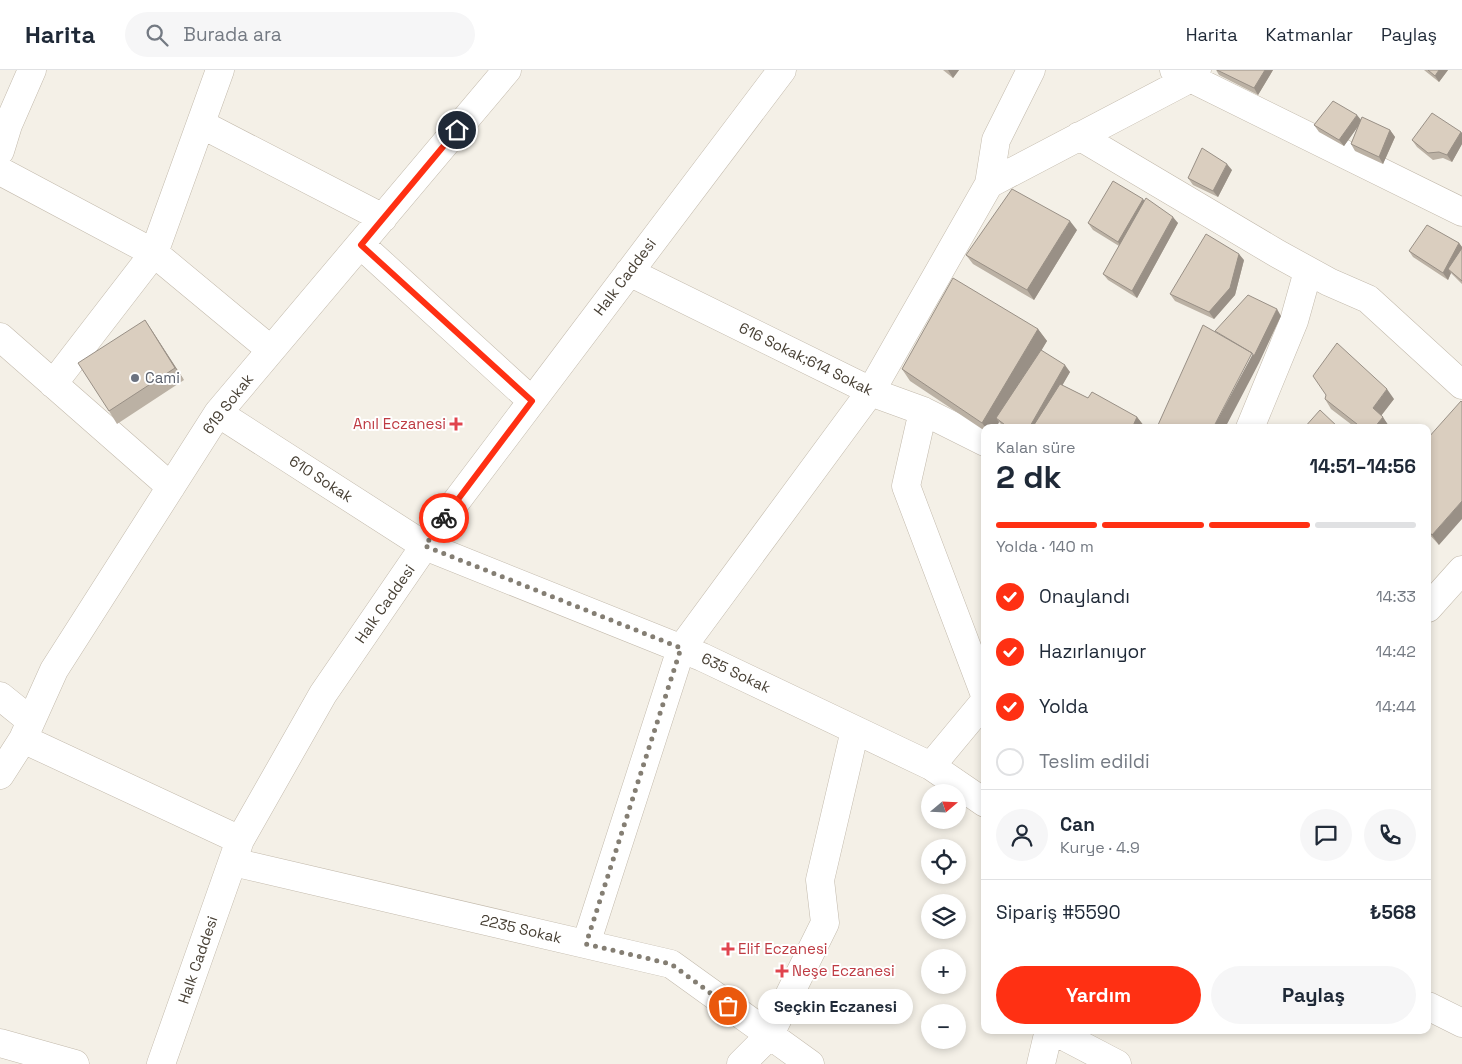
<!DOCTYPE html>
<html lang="tr">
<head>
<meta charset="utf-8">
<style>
  :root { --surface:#fff; --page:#f6f6f7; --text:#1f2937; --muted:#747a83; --line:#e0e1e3; --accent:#ff3013 }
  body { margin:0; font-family:"Space Grotesk",sans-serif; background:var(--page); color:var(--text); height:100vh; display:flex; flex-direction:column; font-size:19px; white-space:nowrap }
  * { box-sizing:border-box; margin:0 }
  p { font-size:16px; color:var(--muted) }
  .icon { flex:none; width:28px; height:28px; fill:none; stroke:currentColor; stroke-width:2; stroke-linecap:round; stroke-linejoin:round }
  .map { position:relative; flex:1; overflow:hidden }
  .sheet { position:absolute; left:981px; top:354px; width:450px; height:610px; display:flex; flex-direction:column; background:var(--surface); border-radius:10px; box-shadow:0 2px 8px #0003 }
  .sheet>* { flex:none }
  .needle { width:32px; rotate:71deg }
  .buttons { position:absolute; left:921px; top:714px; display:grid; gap:10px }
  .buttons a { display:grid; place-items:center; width:45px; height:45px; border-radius:50%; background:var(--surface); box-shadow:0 2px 8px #0003; font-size:25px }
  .pin { position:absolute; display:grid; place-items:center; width:42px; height:42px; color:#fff; margin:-21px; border:2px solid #fff; border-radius:50%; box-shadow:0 1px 5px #0007 }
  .courier { position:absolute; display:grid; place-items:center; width:50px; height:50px; margin:-25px; border:4px solid #ff3013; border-radius:50%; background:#fff; color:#222; box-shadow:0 1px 6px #0007 }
  .bubble { position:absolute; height:35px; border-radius:18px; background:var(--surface); box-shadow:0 2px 8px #0003; font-size:16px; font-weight:700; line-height:35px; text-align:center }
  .head em { font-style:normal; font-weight:700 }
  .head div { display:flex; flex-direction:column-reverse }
  .head { display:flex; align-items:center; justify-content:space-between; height:85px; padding:0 15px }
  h1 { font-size:32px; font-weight:700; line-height:38px }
  .bar { display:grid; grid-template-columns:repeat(4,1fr); gap:8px 5px; align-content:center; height:60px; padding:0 15px }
  .bar i { height:6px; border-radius:4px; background:var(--line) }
  .bar .on { background:var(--accent) }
  .bar p { grid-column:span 4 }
  .line { display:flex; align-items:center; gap:12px; padding:0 15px; border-top:1px solid var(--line) }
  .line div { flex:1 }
  .round { display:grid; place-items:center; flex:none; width:52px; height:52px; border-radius:26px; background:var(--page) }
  ol { padding:0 15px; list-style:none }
  li { display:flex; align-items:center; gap:15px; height:55px }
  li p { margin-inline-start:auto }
  li .icon { padding:5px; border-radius:50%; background:var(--accent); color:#fff; stroke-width:4 }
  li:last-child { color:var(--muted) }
  li i { width:28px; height:28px; border:2px solid var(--line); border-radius:50% }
  .button { display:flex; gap:10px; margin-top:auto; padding:10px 15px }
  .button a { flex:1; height:58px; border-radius:30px; background:var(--accent); color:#fff; font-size:20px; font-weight:700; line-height:58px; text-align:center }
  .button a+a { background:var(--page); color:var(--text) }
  header { display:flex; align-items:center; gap:30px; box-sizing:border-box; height:70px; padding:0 25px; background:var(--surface); border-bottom:1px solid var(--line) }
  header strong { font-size:24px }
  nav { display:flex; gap:28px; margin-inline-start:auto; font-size:18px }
  .search { width:350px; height:45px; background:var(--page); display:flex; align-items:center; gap:12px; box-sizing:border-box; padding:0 18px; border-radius:28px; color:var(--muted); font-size:19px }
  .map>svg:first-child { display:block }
</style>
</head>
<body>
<header>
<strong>Harita</strong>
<div class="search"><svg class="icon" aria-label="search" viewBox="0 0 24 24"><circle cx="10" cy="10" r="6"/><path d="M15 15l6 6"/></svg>Burada ara</div>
<nav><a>Harita</a><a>Katmanlar</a><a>Paylaş</a></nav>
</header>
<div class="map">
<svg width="1462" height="994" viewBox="0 0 1462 994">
  <rect width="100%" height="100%" fill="#f4f0e7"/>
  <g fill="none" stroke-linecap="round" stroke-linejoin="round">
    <g stroke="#c3baac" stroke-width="29">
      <path id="minor" d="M1174,0L1462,142
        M201,54L383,148
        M1079,66L1278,184L1329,212L1368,229L1462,315
        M0,81L8,55L32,0
        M0,101L154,183L271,280
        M989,114L1191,8L1197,0
        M361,175L532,331
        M629,202L879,325L923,341L985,372
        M0,267L171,417
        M53,314L154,183L220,0
        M923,341L906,416L985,625
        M218,343L425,476L702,587L931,696L985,733
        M1250,358L1294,251L1308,201
        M1428,538L1462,500
        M0,626L31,651
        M23,669L240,770
        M931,696L985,631
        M0,705L23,669L54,600L218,343L507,0
        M233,792L671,894L810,994
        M586,874L681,579L871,321L989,114L996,70L1031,0
        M1428,936L1462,953
        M1052,960L1117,994
        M0,973L75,994
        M161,994L240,770L323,624L443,449L782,0
        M741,994L769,966L825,853L820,810L855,660
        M1041,994L1049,960"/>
    </g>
    <use href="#minor" stroke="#fff" stroke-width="28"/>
  </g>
  <path fill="#bbb1a4" d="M943,0H959L953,8Z
    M1216,0H1273L1258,25L1219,5Z
    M1424,0H1448L1439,12Z
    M1361,50L1390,60L1395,67L1383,94L1355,81L1351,74L1358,56L1344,76L1319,62L1314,55Z
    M1461,62L1462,63V74L1452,92L1443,88L1433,90L1417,77L1412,70Z
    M1232,100L1218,127L1193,115L1188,108Z
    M1145,131L1178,153L1137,228L1108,210L1103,204L1119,176L1093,160L1088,153Z
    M1077,160L1034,230L973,194L966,185Z
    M1459,173L1462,177V214L1451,203L1448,210L1413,187L1409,181Z
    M1244,190L1235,225L1214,249L1175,231L1170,224Z
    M145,250L184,310L117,354L109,341Z
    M1038,259L1047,271L1041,280L1070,302L1062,315L1088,328L1137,347L1144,356L1143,358H1005L999,352L996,358H985V361L910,311L902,299Z
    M1325,329H1394L1381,346L1390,357L1356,358L1331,339Z
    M1428,368L1439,475L1428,463Z"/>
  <path fill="#999086" d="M948,0H959L953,8Z
    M1265,0H1273L1258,25L1254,18Z
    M1439,0H1448L1439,12L1435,6Z
    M1357,45L1362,51L1344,76L1339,70Z
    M1390,60L1395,67L1383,94L1379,87Z
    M1461,62L1462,63V74L1452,92L1447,85Z
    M1227,94L1232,100L1218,127L1213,121Z
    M1143,129L1148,135L1122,179L1118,172Z
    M1173,147L1178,153L1137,228L1132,221Z
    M1070,151L1077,160L1034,230L1027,220Z
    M1459,173L1462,177V183L1448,199L1451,203L1448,210L1443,203Z
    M1239,184L1244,190L1235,225L1214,249L1209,242Z
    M1277,239L1281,246L1259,293L1225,358H1213Z
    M145,250L153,262L184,310L175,298Z
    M1038,259L1047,271L1000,351L996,348L999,352L996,358H986L982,353Z
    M1065,295L1070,302L1038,358H1029Z
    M1387,319L1394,329L1380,347L1373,338Z
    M1137,347L1144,356L1143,358H1132Z
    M1383,347L1390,358H1374Z
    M1462,431V449L1439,475L1432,465Z"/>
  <path fill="#dacebf" stroke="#999086" d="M1217,0H1265L1254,18Z
    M1428,0H1439L1435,6Z
    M1333,31L1357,45L1339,70L1314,55Z
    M1432,43L1461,62L1447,85L1439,82L1428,83L1412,70Z
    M1362,47L1390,60L1379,87L1351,74Z
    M1202,78L1227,94L1213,121L1188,108Z
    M1113,111L1143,129L1118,172L1088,153Z
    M1012,119L1070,151L1027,220L966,185Z
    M1146,128L1173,147L1132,221L1103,204Z
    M1427,155L1459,173L1443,203L1409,181Z
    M1206,164L1239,184L1230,218L1209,242L1170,224Z
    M1462,178V211L1448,199Z
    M953,208L1038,259L982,353L902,299Z
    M1248,225L1277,239L1254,286L1252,283L1215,261Z
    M145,250L175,298L109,341L78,293Z
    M1203,255L1252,283L1213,358H1161L1158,355Z
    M1337,273L1387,319L1373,338L1383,347L1374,358H1362L1325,329L1326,325L1313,306Z
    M1041,280L1065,295L1029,358H1009L996,348Z
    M1060,314L1088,328L1092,322L1137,347L1132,358H1032Z
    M1461,331L1462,332V431L1432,465L1428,460V368Z
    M1320,340L1339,358H1304Z"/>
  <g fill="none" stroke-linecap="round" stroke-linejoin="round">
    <path stroke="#847e73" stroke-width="5" stroke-dasharray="0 9" d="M444,448L425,476L681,578L586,874L671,894L728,936"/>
    <path stroke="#ff3013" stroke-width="6" d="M444,448L532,331L361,175L457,60"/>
  </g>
  <circle fill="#6b7280" stroke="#fff" stroke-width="2" cx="135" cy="308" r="5"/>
  <g fill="#e0444e" stroke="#fff" stroke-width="2">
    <path d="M453.5 346.5h5v5h5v5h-5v5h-5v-5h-5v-5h5z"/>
    <path d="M725.5 871.5h5v5h5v5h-5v5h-5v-5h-5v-5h5z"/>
    <path d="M779.5 893.5h5v5h5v5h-5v5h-5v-5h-5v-5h5z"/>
  </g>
  <g text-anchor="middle" stroke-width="4" stroke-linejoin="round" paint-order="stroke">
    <g font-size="15" fill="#484035" stroke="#fff">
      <text transform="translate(625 207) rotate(-53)" y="5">Halk Caddesi</text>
      <text transform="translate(806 289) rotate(26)" y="5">616 Sokak;614 Sokak</text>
      <text transform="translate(228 334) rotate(-52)" y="5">619 Sokak</text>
      <text transform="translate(321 409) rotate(33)" y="5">610 Sokak</text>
      <text transform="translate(385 534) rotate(-55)" y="5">Halk Caddesi</text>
      <text transform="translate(736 603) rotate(25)" y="5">635 Sokak</text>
      <text transform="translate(521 859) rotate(13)" y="5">2235 Sokak</text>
      <text transform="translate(198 890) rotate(-71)" y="5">Halk Caddesi</text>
    </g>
    <g font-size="15" fill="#5b616d" stroke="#fff" text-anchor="start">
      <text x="145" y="313">Cami</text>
    </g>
    <g font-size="15" fill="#be3a42" stroke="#fff" text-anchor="start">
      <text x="446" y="359" text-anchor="end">Anıl Eczanesi</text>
      <text x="738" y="884">Elif Eczanesi</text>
      <text x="792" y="906">Neşe Eczanesi</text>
    </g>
  </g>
</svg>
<div class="buttons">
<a><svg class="needle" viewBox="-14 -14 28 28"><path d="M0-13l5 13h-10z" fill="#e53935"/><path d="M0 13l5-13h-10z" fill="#747a83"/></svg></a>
<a><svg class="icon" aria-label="locate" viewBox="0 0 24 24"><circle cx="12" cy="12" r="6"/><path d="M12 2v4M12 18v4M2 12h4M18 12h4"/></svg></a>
<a><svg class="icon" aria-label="layers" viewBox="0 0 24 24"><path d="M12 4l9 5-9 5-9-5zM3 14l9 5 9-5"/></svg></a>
<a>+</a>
<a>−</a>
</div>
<div class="pin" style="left:728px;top:936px;background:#ea580c"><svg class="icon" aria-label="bag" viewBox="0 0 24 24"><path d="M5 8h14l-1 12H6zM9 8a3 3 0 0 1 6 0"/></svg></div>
<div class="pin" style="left:457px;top:60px;background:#1f2937"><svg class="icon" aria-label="home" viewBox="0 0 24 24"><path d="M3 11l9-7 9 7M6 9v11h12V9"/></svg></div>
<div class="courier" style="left:444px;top:448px"><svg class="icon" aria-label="bike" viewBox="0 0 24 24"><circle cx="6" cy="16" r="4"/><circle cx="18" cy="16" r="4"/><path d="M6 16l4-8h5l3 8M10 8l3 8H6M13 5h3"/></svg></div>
<div class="bubble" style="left:758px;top:919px;width:155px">Seçkin Eczanesi</div>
<section class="sheet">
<div class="head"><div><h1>2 dk</h1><p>Kalan süre</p></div><em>14:51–14:56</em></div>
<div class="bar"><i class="on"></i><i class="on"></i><i class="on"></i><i></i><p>Yolda · 140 m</p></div>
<ol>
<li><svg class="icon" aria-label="check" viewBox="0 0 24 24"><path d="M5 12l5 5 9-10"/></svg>Onaylandı<p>14:33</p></li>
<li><svg class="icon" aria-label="check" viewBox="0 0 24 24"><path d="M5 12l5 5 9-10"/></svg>Hazırlanıyor<p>14:42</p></li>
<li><svg class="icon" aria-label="check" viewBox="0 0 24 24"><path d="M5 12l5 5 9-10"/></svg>Yolda<p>14:44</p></li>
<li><i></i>Teslim edildi</li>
</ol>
<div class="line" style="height:90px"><a class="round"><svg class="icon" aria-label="person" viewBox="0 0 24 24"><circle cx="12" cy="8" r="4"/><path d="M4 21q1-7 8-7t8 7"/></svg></a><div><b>Can</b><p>Kurye · 4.9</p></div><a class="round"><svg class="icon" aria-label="chat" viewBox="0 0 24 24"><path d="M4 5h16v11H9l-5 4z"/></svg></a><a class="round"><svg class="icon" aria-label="phone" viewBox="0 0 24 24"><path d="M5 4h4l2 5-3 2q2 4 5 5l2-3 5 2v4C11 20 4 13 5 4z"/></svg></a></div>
<div class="line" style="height:65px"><div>Sipariş #5590</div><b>₺568</b></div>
<div class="button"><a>Yardım</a><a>Paylaş</a></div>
</section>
</div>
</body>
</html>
